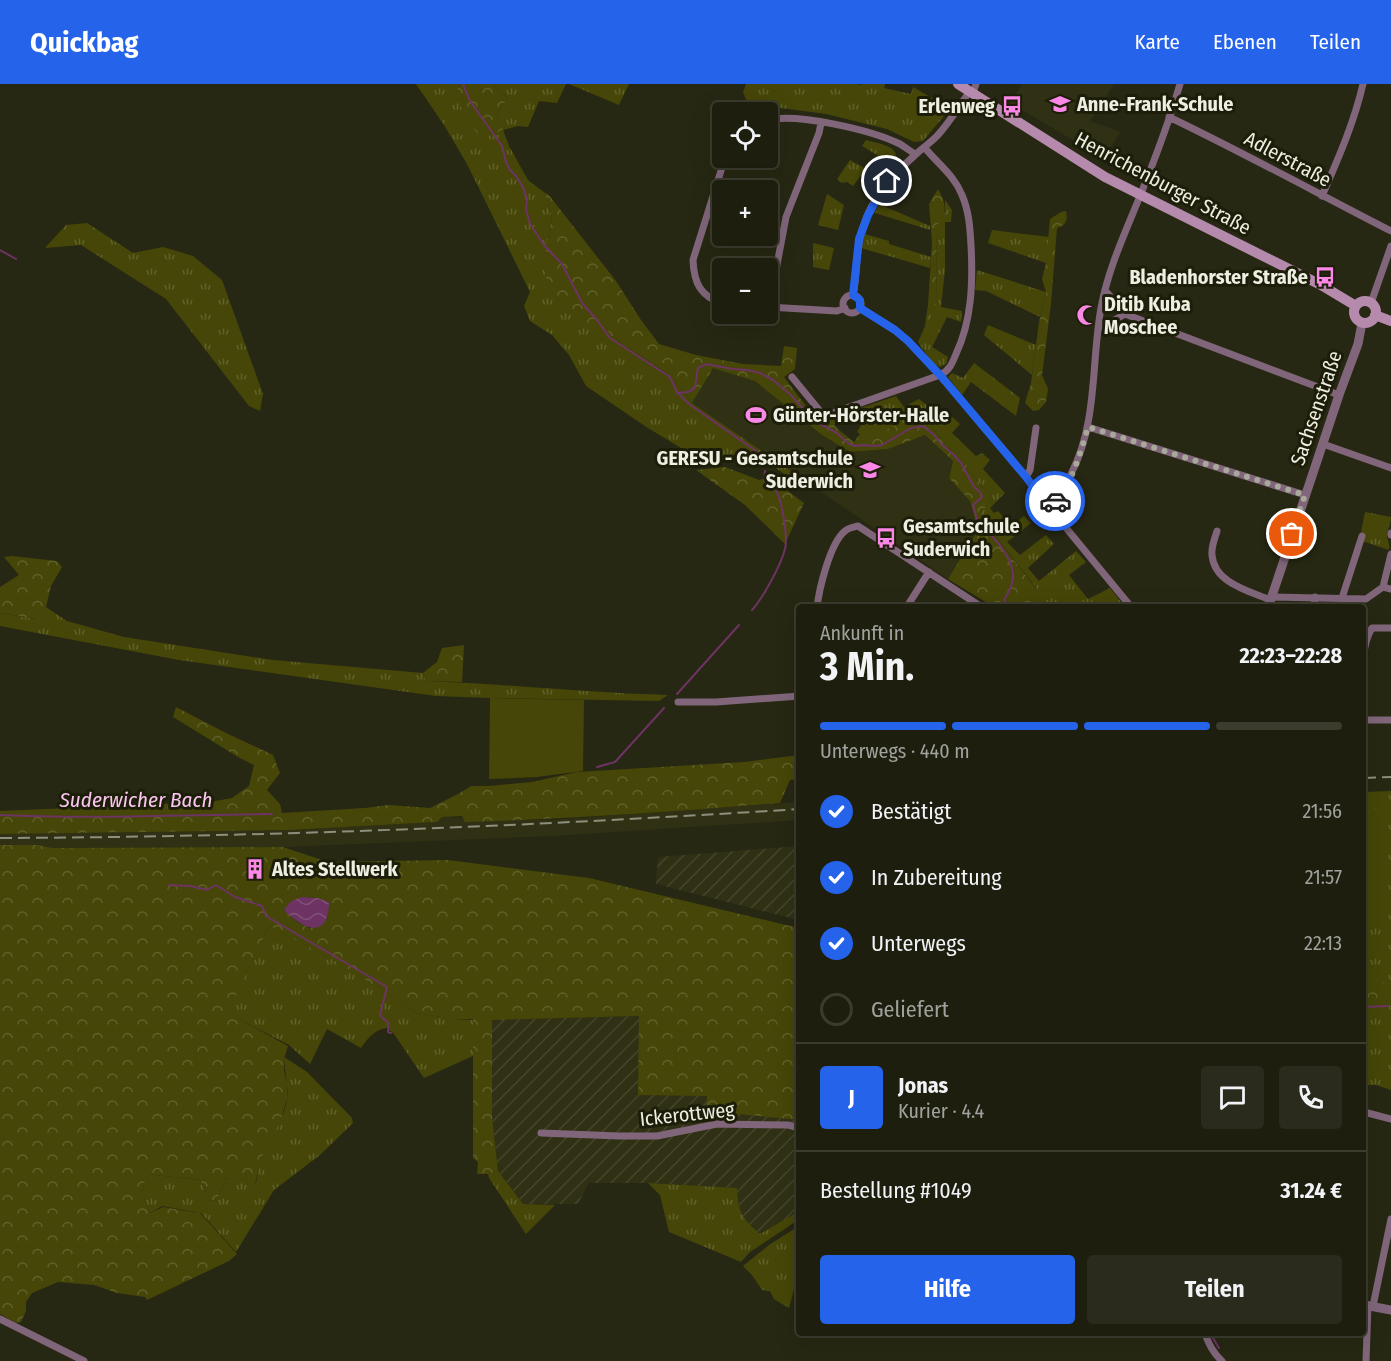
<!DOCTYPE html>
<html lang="de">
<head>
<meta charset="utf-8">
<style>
  :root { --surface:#1d1e0e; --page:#2a2b1c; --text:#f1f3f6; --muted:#a0a29e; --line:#3b3c2e; --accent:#2563eb }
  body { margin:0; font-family:"Fira Sans Condensed",sans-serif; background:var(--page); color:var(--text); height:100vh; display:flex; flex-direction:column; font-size:22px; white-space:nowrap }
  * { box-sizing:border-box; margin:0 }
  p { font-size:20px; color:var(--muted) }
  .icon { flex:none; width:33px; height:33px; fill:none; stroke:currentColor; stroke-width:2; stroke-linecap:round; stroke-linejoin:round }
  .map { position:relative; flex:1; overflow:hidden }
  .side { position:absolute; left:796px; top:520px; width:570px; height:732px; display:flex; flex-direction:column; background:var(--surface); border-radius:6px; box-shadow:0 6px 24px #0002,0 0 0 2px var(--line) }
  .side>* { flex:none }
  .fabs { position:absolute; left:712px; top:18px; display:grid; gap:12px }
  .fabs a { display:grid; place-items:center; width:66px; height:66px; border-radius:6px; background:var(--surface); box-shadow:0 6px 24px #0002,0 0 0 2px var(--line); font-size:30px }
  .pin { position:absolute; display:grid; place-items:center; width:51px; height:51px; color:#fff; margin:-26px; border:3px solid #fff; border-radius:50%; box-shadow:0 2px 6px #0007 }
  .courier { position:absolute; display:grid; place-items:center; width:60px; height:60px; margin:-30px; border:4px solid #2563eb; border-radius:50%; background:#fff; color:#222; box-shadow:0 2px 8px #0007 }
  .headline em { font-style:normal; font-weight:700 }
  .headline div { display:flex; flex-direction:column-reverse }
  .headline { display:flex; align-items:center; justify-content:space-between; height:102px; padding:0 24px }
  h1 { font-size:39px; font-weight:700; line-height:45px }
  .bar { display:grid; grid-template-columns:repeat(4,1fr); gap:9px 6px; align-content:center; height:72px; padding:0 24px }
  .bar i { height:8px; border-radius:4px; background:var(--line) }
  .bar .on { background:var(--accent) }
  .bar p { grid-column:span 4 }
  .line { display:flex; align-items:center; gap:15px; padding:0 24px; border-top:2px solid var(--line) }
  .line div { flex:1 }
  .round { display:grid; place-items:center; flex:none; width:63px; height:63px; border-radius:6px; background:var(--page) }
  ol { padding:0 24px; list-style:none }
  li { display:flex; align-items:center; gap:18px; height:66px }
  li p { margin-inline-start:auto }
  li .icon { padding:6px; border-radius:50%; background:var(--accent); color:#fff; stroke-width:4 }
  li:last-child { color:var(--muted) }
  li i { width:33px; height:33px; border:3px solid var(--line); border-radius:50% }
  .button { display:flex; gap:12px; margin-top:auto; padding:12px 24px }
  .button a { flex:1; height:69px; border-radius:6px; background:var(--accent); color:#fff; font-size:24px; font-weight:700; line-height:69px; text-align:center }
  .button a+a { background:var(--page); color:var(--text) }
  header { display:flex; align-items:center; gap:36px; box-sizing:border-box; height:84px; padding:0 30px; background:var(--accent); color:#fff }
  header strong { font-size:28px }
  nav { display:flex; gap:33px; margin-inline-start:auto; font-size:21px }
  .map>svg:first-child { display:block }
</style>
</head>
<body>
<header>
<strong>Quickbag</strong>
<nav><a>Karte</a><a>Ebenen</a><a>Teilen</a></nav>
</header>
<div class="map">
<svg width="1391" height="1277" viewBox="0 0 1391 1277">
  <defs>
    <pattern id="industrial-furrows" width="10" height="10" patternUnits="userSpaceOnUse" patternTransform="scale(1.5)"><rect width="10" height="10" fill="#303114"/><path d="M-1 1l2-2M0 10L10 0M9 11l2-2" fill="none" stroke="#44452b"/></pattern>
    <pattern id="grass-tufts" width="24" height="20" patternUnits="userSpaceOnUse" patternTransform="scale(1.5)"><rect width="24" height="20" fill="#454607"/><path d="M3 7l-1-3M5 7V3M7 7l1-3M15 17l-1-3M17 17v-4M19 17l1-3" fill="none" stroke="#60612b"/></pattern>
    <pattern id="forest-crowns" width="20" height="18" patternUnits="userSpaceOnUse" patternTransform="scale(1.5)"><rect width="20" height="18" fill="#454607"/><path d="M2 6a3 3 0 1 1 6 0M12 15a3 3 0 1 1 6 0" fill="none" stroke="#60612b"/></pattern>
    <pattern id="water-waves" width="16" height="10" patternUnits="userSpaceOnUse" patternTransform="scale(1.5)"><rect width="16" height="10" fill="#6d3363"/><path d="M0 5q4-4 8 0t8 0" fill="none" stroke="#825179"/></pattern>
  </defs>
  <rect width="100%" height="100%" fill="#272813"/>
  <path fill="#303114" d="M1022,0H1114L1090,37L1121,48L1103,74L1010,19Z
    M713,283L755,297L822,351L850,368L888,365L925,351L953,377L949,394L970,417L978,446L948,495L692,319Z
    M800,718L799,736L553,752L283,763L53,764L37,761H0V750L289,746L437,738L442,733L552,736Z"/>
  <path fill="url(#industrial-furrows)" d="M799,762V836L656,800L658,773Z
    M639,932L708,1012L706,1027L799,1036V1127L760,1150L744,1136L737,1119L736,1104L648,1099H589L578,1120H523L498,1087L492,1031L491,936Z"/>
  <path fill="url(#grass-tufts)" d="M416,0H460L455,10L496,32L508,14L492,0H566L557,19L539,17L528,43L518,42L503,46L509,62L528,96L545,109L546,112L552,133L545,171L600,234L611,252L670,291L692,319L813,402L804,404L763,375L742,381L722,372L696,373L648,344L586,302L569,271L552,251L530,237L524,222L530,208L467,80L444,41Z
    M569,0H629L619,21Z
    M746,0H857L862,1V0H885L884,4L911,10L913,3L950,25L923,57L914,58L887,45L826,30L781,24L751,27L743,8Z
    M866,56C879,60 904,62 894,81L862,62Z
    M850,76L866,85L853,102L847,98L842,99L837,95Z
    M827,110L844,121L838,146L818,141Z
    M945,116L952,126L951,138H945V186L941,223L962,227L961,238L947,233L932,263L948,273L946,280L940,283L933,280L918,258L925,242L928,221L936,220L937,141L945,127Z
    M879,120L930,142V146L875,129Z
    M87,139L133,169L163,163L193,172L222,196L263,310L260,327L249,322L166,215L81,161L45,164L66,141Z
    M992,146L1049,153L1046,179L988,159Z
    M865,150L889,157V160L931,173L930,184L861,164Z
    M813,159L834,164L829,186L813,183Z
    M977,186L1046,208L1040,233L986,207L975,206Z
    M988,241L1036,261L1032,291L984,251Z
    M974,279L1020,314L1016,332L971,298L962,311L948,293L952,289L963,294Z
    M896,312L904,323L919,315L945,336L950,331L960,340L952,349L976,372L982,369L990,376L983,385L1005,409L990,424L994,429L998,427L1011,442L1024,432L1031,439L1007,458L1020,471L1046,451L1054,460L1028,484L1039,497L1076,467L1086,478L1069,491L1088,515L1110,504L1122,519L1124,523H1030L1037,505L979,431L993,415L928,339L854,358L860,350L857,348L864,336L858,329L861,324Z
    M1365,428L1391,433C1391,439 1387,446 1387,452C1388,458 1390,459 1389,466L1362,457L1360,454Z
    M46,523L67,537L124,553L273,576L423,589L426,597C507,600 587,609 668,611L659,617L490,614L436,612L179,576L0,542V529L35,535Z
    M1391,707V1006L1376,1001H1364V708Z
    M269,842L340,879L417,929L454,935L473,936V972L424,994L394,950L387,944C375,945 368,954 361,964L327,945L310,980L289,961L227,929Z
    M284,973L307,988L352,1034L353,1039L320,1071L274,1106L236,1168L201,1129L162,1122L150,1129L142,1108L146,1090L200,1096L211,1117L217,1116L226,1094L256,1099C258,1090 259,1080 262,1071C269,1052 284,1036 287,1015C289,1001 284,987 284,973Z
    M498,1087L523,1120L555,1121L526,1150L489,1094L488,1090Z
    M648,1099L737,1104C738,1129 742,1134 760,1150L799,1127L798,1136L750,1168L741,1178L669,1148L660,1111Z
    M799,1142V1187L789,1224L774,1215L770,1207L762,1206L752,1191L743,1182L769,1161Z"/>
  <path fill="url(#forest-crowns)" fill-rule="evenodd" d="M460,0H492L508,14L496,32L503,46L481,55L465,31L455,10Z
    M938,105C946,119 948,128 937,141L936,221H928L932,158L929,120Z
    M545,109L548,110L616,197L641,236L659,260L696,271L743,280L781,282L784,262L797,264L795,285L784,293L818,338L845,330L834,341L839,346L854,358L903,339H928L993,415L979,431L1037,506L1030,523H994L948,495L978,446L970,417L949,394L953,377L925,351L888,365L850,368L822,351L755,297L713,284L692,319L670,291L611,252L600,235L588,239L569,230L550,211L545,189V171L552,133Z
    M1066,127L1067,134L1064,141L1057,144L1051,220L1042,291L1048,305L1046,318L1039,326L1033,327L1025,319L1031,299L1039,238L1046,208L1042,195L1046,179L1050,135L1061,128Z
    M725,383L759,396L769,393L804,419L785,460L745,421L696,386Z
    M12,472L57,477L62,483L51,502L46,523L36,535L0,529V503L19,491L4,473Z
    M464,561L462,598L426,597L423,589L437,578L442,564Z
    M176,623L226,649L273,671L280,689L267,706L280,720L282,729L365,724L388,721L430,724L458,710L471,702H489L532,698L577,688L744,678L799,671V695L790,696L780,719C675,728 571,735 465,738L462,732L442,733L437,738L289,746L0,750V727L210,718L232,714L249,702L254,681L238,673L173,633Z
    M0,761H37L53,764L283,763L328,778L448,776L589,794L799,844V1036L706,1027L707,1012L638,1011L639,932L492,936V1032L498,1087L488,1090H477L478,1078L473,1074V935H453L417,929L339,879L269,842L228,929L288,962L284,974V987L287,999V1015L280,1038L262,1072L255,1100L226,1094L217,1116L211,1117L200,1096L147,1090L142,1107L150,1129L163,1123L200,1129L237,1170L229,1177L147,1216L145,1213L117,1209L94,1201L58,1198L32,1209L26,1218V1227L21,1238L16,1239L0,1230ZM301,813L318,814L329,818L327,835L310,844L297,838L284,826Z
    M1391,898V921L1364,926V903Z"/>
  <path fill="#454607" d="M490,614L584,616L583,687L537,693L489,695Z
    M1364,725H1382V830H1364Z"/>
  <path fill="url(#water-waves)" d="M301,813L318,814L329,818C329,856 303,846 284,826L290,818Z"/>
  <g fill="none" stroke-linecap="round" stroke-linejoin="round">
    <path stroke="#6d3363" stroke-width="2" d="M463,0L470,17L502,62L506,78L510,86L516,92L523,103L527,115L526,125L530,140L544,161L562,180L582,219L597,236L610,254L670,293L677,308L689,320L763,372L766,374L767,379
      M0,166L16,175
      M677,309L688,308L694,305C697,298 696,291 698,284L706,280L733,285L747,286L760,289L773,296L790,310L813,336L837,349L848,359L855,362L864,361L874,362L882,361L911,344L923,342L934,351L941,360L954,371L961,379L974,403L980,408L982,413L973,421C975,427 976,434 979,440C982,446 988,448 992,452C1003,464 1017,482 1012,499C1011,505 1007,511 1004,516L1010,524
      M752,526C763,514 781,481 785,465C788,455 782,413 775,405C773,402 767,399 764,397L765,387
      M677,610L739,541
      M597,683L615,678L664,624
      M0,731C91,735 182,731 272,730
      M169,801L191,802L207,806L216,801L235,813L262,822L266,832L387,903L380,931C387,940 390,934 388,948L391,949
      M1364,923L1388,922
      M1214,1250L1213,1254L1219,1264"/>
    <path stroke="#81667b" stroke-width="7" d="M973,9L976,0
      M1169,33C1244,69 1317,109 1391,147
      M768,36C798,29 871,46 900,60C905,63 910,67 915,70
      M1322,112C1338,75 1354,39 1363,0
      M1105,206L1125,230L1339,311
      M853,211C858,188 855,165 863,143C873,112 889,94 913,73C921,65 929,60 937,52C950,38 959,22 970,7
      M843 220a9 9 0 1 1 18 0a9 9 0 1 1-18 0Z
      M1371,219L1391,162
      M723,220C700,212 694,199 693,176L725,74
      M768,223L837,227L845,224
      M769,223L786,133L819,49L821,39
      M860,224L895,246L908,257L940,291L1026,393L1048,422L1132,524
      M1099,245L1125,230
      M792,293L824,332L940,291C949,287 952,280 956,270C972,236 973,198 971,161C970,144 969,127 962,111C954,91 938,80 925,64
      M1088,343L1305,411
      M1323,360L1391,384
      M1026,393L1030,386L1036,344
      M1048,422C1061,411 1064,405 1071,390C1098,338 1091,279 1101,224C1108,185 1125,149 1140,112C1155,75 1169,38 1180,0
      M1217,447C1215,454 1211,463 1212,471C1214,499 1249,507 1270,516
      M1391,449V451
      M1383,503L1391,470
      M1272,513L1366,515L1383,503L1391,505
      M1342,514L1362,452
      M817,524C819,505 830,459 845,447C848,444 854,443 858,442L983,524
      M906,524L929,488
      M1314,524L1315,513
      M678,618H716L800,612
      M1364,621C1364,598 1359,564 1372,544H1391
      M1364,636H1391
      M1364,1028L1391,1035
      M541,1049L619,1052H657L717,1040L788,1041L800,1044
      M1373,1222L1391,1135
      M0,1235L84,1277
      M1205,1250C1209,1260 1213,1269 1222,1277
      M1366,1277L1368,1221"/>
    <path stroke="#81667b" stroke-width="9" d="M1268,524L1339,311L1358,260L1362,239
      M1364,1221L1391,1226"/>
    <path stroke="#b68aac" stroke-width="10" d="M958,0L1105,93L1321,201L1356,222
      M1354 228a11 11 0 1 1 22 0a11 11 0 1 1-22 0Z
      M1375,231L1391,237"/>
    <path stroke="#8d8e7d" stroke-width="2" stroke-dasharray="12 6" stroke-linecap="butt" d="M1364,694L1391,693
      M0,754C267,753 533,742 800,725"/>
  </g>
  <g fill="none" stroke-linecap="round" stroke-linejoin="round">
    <path stroke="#a8a99a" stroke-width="6" stroke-dasharray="0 10.8" d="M1055,417C1071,403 1082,364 1088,343L1305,411L1292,450"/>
    <path stroke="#2563eb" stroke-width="8" d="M887,97L868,131L859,155L853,211L860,216V224L895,246L908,257L940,291L1026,393L1048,423L1055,417"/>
  </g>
  <defs>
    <g id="school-bare" transform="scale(1.62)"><path d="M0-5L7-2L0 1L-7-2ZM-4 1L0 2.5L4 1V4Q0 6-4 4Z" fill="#fb87e6" stroke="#1d1e09" stroke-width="2.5" paint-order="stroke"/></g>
    <g id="bus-bare" transform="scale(1.62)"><path d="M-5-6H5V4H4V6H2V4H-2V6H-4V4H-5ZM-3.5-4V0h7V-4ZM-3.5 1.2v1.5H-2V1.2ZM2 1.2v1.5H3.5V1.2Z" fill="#fb87e6" stroke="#1d1e09" stroke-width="2.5" paint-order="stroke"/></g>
    <g id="mosque-bare" transform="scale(1.62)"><path d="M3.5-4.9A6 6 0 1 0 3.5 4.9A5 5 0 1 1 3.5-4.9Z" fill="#fb87e6" stroke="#1d1e09" stroke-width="2.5" paint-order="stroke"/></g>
    <g id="stadium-bare" transform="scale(1.62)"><path d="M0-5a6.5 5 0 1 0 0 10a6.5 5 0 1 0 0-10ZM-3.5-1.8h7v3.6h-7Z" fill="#fb87e6" stroke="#1d1e09" stroke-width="2.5" paint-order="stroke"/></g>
    <g id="building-bare" transform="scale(1.62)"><path d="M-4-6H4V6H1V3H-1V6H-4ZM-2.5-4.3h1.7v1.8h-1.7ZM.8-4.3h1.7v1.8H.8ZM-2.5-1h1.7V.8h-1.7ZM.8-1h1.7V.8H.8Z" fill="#fb87e6" stroke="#1d1e09" stroke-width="2.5" paint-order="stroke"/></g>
  </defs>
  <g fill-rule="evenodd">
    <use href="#school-bare" x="1060" y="20"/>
    <use href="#bus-bare" x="1012" y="22"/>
    <use href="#bus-bare" x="1325" y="193"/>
    <use href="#mosque-bare" x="1087" y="231"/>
    <use href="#stadium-bare" x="756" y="331"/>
    <use href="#school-bare" x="870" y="386"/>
    <use href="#bus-bare" x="886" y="454"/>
    <use href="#building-bare" x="255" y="785"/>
  </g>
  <g text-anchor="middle" stroke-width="6" stroke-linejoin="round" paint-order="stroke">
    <g font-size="20" font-weight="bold" fill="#eeefe2" stroke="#1d1e09" text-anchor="start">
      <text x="1077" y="27">Anne-Frank-Schule</text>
      <text x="995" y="29" text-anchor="end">Erlenweg</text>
      <text x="1308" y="200" text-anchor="end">Bladenhorster Straße</text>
      <text x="1104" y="227">Ditib Kuba<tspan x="1104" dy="23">Moschee</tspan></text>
      <text x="773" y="338">Günter-Hörster-Halle</text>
      <text x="853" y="381" text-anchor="end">GERESU - Gesamtschule<tspan x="853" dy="23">Suderwich</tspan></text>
      <text x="903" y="449">Gesamtschule<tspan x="903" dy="23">Suderwich</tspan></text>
      <text x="272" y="792">Altes Stellwerk</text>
    </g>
    <g font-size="20" fill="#eeefe2" stroke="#1d1e09">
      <text transform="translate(1288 75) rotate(28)" y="7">Adlerstraße</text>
      <text transform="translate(1163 99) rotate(28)" y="7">Henrichenburger Straße</text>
      <text transform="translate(1316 324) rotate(-71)" y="7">Sachsenstraße</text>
      <text transform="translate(687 1030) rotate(-6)" y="7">Ickerottweg</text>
    </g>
    <g font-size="21" font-style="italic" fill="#fbc6f0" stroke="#1d1e09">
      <text x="136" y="723">Suderwicher Bach</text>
    </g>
  </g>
</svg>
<div class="fabs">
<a><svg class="icon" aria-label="locate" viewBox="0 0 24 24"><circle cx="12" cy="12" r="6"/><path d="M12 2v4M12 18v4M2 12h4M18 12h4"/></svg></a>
<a>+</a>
<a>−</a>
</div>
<div class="pin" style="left:1292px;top:450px;background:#ea580c"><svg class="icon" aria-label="bag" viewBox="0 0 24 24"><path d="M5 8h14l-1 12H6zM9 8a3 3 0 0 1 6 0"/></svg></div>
<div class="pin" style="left:887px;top:97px;background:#1f2937"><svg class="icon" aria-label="home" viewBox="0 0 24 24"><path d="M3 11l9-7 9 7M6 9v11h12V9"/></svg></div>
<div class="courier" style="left:1055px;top:417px"><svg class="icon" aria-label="car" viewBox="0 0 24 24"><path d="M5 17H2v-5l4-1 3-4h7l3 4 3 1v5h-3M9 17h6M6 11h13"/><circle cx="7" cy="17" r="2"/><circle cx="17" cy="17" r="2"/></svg></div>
<section class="side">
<div class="headline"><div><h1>3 Min.</h1><p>Ankunft in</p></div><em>22:23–22:28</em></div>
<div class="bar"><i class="on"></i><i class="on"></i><i class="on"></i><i></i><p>Unterwegs · 440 m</p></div>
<ol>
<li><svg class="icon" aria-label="check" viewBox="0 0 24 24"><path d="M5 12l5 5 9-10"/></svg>Bestätigt<p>21:56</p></li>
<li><svg class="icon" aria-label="check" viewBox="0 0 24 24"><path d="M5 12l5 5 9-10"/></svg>In Zubereitung<p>21:57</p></li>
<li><svg class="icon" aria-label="check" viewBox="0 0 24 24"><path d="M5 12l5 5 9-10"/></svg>Unterwegs<p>22:13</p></li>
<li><i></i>Geliefert</li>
</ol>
<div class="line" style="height:108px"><b class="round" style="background:var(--accent);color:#fff">J</b><div><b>Jonas</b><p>Kurier · 4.4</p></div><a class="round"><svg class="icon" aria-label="chat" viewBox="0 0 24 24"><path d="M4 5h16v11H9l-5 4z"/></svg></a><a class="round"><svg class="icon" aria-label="phone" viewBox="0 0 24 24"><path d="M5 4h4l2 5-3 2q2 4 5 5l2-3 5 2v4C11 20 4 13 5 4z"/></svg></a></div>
<div class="line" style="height:78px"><div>Bestellung #1049</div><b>31.24 €</b></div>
<div class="button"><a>Hilfe</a><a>Teilen</a></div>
</section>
</div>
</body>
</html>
